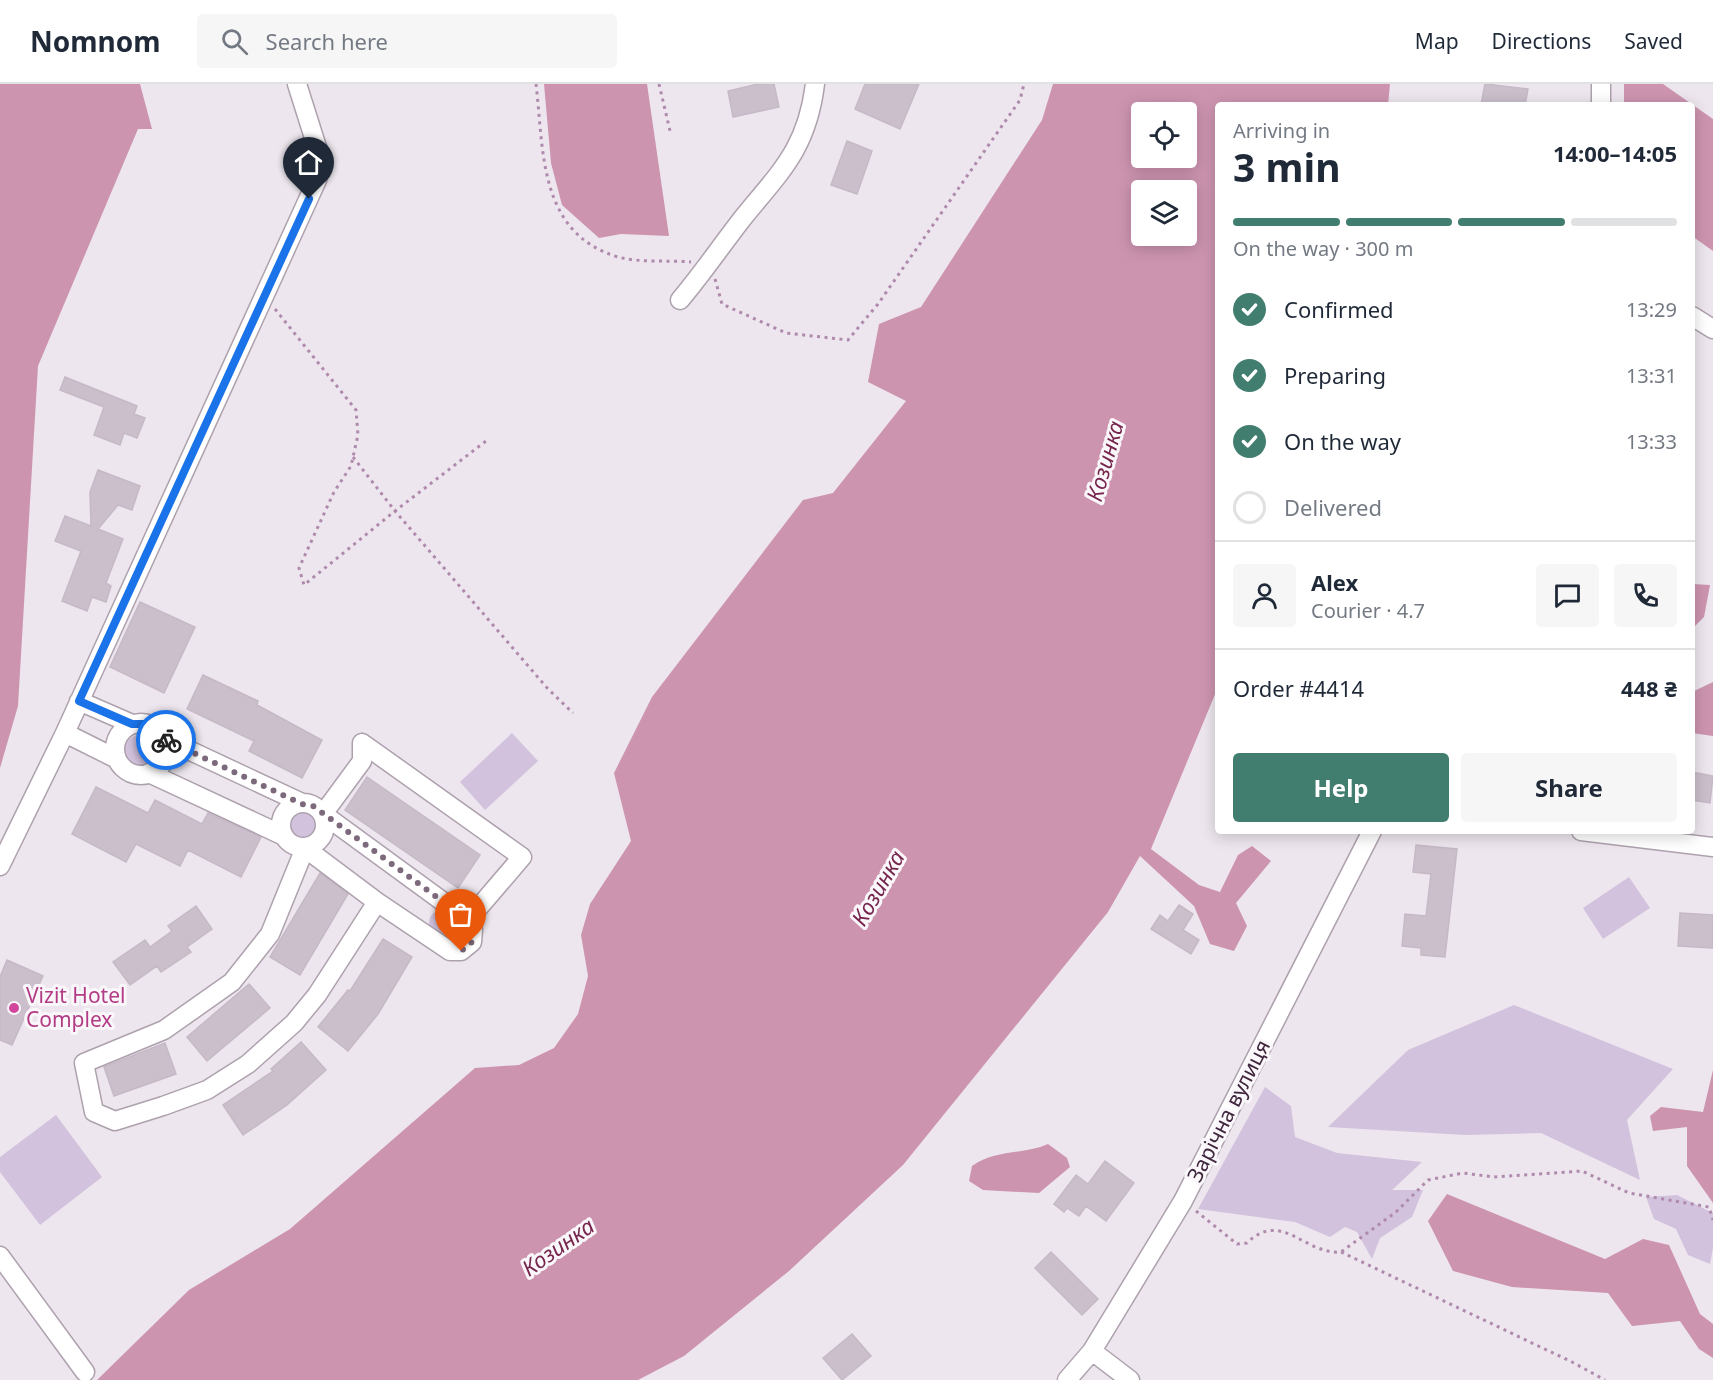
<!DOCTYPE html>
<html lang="en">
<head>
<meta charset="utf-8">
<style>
  :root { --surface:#fff; --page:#f6f6f7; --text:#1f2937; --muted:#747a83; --line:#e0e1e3; --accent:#427e70 }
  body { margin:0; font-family:"Noto Sans",sans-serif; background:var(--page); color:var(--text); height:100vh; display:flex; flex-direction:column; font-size:22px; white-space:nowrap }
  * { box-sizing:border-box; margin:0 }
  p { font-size:20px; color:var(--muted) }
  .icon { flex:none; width:33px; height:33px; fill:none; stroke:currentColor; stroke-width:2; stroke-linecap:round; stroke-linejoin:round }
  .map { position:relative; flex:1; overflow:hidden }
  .side { position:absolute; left:1215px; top:18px; width:480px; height:732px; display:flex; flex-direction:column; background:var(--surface); border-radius:6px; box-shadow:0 3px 15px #0003 }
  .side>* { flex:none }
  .tools { position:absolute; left:1131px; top:18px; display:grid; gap:12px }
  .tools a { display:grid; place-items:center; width:66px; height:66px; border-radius:6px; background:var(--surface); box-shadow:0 3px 15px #0003; font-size:30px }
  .pin { position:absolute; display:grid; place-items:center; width:51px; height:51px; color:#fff; margin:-62px -26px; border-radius:50% 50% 50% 0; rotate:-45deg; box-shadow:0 0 6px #0007 }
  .pin .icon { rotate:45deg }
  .courier { position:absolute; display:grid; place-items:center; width:60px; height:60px; margin:-30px; border:4px solid #1a73e8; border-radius:50%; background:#fff; color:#222; box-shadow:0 2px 8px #0007 }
  .overview em { font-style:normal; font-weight:700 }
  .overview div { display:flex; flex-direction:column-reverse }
  .overview { display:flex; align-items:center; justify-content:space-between; height:102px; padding:0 18px }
  h1 { font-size:39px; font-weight:700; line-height:45px }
  .bar { display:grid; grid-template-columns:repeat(4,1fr); gap:9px 6px; align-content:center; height:72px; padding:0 18px }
  .bar i { height:8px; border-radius:4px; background:var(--line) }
  .bar .current { background:var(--accent) }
  .bar p { grid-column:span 4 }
  .line { display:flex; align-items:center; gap:15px; padding:0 18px; border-top:2px solid var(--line) }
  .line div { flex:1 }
  .round { display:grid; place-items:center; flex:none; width:63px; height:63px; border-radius:6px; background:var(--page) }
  ol { padding:0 18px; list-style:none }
  li { display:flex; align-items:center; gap:18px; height:66px }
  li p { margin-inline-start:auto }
  li .icon { padding:6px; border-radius:50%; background:var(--accent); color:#fff; stroke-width:4 }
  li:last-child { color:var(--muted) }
  li i { width:33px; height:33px; border:3px solid var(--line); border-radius:50% }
  .primary-button { display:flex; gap:12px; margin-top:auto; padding:12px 18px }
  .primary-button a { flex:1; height:69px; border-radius:6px; background:var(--accent); color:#fff; font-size:24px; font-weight:700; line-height:69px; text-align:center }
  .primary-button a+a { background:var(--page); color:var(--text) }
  header { display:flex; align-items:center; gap:36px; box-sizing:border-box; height:84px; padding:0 30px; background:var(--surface); border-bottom:2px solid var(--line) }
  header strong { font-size:28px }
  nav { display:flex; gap:33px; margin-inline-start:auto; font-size:21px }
  .search { width:420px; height:54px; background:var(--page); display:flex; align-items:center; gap:15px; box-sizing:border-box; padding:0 21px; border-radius:6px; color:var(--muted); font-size:22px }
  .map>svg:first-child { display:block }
</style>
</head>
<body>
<header>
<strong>Nomnom</strong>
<div class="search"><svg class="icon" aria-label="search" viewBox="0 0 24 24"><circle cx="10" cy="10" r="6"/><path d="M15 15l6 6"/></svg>Search here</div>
<nav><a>Map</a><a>Directions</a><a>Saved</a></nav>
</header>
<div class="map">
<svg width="1713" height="1296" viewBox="0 0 1713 1296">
  <rect width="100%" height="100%" fill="#ede6ee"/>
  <path fill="#d2c2dd" d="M512,649L538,677L485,726L460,698Z
    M124 667a16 16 0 1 1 32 0a16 16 0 1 1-32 0Z
    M288 741a15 15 0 1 1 30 0a15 15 0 1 1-30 0Z
    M1629,793L1650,824L1603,855L1583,824Z
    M429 839a13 13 0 1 1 26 0a13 13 0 1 1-26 0Z
    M1514,921L1673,985L1627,1036L1640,1096L1541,1049L1465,1051L1328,1043L1408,966Z
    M1265,1003L1291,1022L1295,1053L1337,1069L1422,1078L1392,1106H1423L1412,1133L1380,1154L1372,1175L1357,1148L1345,1143L1330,1153L1295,1138L1198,1125Z
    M56,1031L102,1093L40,1141L0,1088V1073Z
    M1677,1111L1713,1129V1164L1710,1180L1688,1171L1676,1145L1654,1135L1646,1113Z"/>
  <path fill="#cd94b0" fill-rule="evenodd" d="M0,0H140L152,45H138L38,282L18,622L0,684Z
    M544,0H647L669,152L621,150L599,154L562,121L551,79Z
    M1053,0H1390L1388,21H1218V603L1151,765L1199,801L1220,808L1238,771L1252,762L1271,777L1236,819L1247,842L1234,867L1210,860L1194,822L1140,772L1108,828L903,1081L789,1187L684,1272L638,1296H97L189,1206L290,1145L475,984L519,981L554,964L578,930L588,892L581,851L590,820L631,757L614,689L652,613L803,416L833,409L906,317L868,298L879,240L921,223L1042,36ZM1142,28H1186V74H1142ZM1142,106H1186V152H1142Z
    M1624,0H1663L1713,35V167L1692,152V21H1624Z
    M1692,500L1710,501L1704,533L1692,545Z
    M1713,598V652L1692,649V608Z
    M1713,986V1119L1687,1082V1043L1653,1047L1650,1032L1661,1023L1703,1028Z
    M1048,1060L1067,1074L1070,1083L1039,1109L983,1106L969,1097L972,1082C995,1065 1023,1071 1048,1060Z
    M1447,1110L1605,1175L1643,1155L1669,1161L1700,1230L1713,1240V1274L1699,1265L1680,1237L1632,1242L1608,1209L1512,1203L1453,1187L1428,1137Z"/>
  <path fill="#cabfcb" stroke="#c6b9c7" stroke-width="1.5" d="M758,0H774L779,23L733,33L728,7Z
    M865,0H919L900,45L855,25Z
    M1485,0L1528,5L1525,21H1481Z
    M847,57L872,67L857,110L831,101Z
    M65,293L137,322L134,330L145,334L137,354L124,349L120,361L94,351L104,323L60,306Z
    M98,386L140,402L132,426L118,421L98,445L123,455L106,499L111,502L106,518L92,513L87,527L62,517L81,467L55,457L65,432L91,442L90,408Z
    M140,518L195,543L164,609L110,583Z
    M203,591L258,617L257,621L322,656L302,694L249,667L254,657L187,625Z
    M1692,688L1713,692L1710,719L1692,716Z
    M367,693L480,771L458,804L345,726Z
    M96,703L148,729L155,716L202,740L208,729L261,753L241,793L188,766L180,782L136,760L126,778L72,750Z
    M1416,761L1457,765L1445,873L1421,871V864L1402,862L1405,830L1426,832L1431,790L1413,788Z
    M320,789L348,810L300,891L270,873Z
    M1179,821L1193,830L1183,846L1199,856L1191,870L1151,845L1160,831L1168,837Z
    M196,822L212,845L187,863L191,868L161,888L157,882L130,901L113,878L145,856L150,863L172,847L168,842Z
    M1680,829L1713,831V864L1678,862Z
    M383,855L412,873L378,930L348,967L318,943L348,906L350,907Z
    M7,876L43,892L12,961L0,956V893Z
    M249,900L270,924L207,977L187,953Z
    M301,958L326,986L287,1021L243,1051L223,1021L273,987L271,985Z
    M165,959L176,990L114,1012L104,983Z
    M1105,1077L1134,1099L1106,1137L1086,1122L1079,1132L1067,1124L1064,1128L1054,1120L1076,1091L1088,1100Z
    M1051,1168L1098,1215L1082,1231L1035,1184Z
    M852,1250L871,1272L842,1296L823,1274Z"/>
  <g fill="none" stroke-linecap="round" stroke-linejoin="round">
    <g stroke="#aea1ae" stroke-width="21">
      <path id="minor" d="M1601,0V21
        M680,216C702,190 721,162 742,135C780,88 807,65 815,0
        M1692,232L1713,245
        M79,617L132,640
        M115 665a26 26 0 1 1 52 0a26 26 0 1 1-52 0Z
        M65,649L117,675
        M165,655L302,719
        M362,659V677L323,730L468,836L473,846L472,858L461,867H450L377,818L317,911L294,939L248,980L207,1006L163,1022L115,1037L94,1028L84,979L164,946L232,898L270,850L305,764L377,818
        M362,659L522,773L468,836
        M149,689L284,752
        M281 741a22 22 0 1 1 44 0a22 22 0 1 1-44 0Z
        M1581,747L1713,763
        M0,782L65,649L317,96L322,79L297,0
        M0,1172L85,1288
        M1092,1267L1130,1296
        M1067,1296L1092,1267L1183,1117L1372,747"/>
    </g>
    <path stroke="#af8aad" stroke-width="3" stroke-dasharray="3 4.5" stroke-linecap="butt" d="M536,0C544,67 538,149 618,173C640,179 668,176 691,178
      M659,0L671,51
      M715,195L722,220L786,249L848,256L878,220L1020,16L1024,0
      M275,225L356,326L358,351L351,382L334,408L299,484L304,501L395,427L548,605L573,629
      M353,373L395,427L486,357
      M1196,1127L1237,1160L1247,1159C1281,1125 1305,1171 1341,1168L1396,1128L1428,1096L1463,1089L1494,1093L1582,1087L1629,1109L1709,1123L1713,1136
      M1341,1168L1572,1278L1605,1296"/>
    <use href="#minor" stroke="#fff" stroke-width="18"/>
  </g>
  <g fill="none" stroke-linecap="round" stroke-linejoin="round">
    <path stroke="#7c697b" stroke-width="6" stroke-dasharray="0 10.8" d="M166,656L302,720L313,722L468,836L473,846L472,858L461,867"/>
    <path stroke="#1a73e8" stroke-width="8" d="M166,656L155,643L148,640H132L79,617L309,115"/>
  </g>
  <circle fill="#d1479c" stroke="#faf7fa" stroke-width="2" cx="14" cy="924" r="6"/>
  <g text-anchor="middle" stroke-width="6" stroke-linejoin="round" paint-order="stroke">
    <g font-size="21" fill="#b23c85" stroke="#faf7fa" text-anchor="start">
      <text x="26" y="919">Vizit Hotel<tspan x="26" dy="24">Complex</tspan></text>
    </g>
    <g font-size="21" fill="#3f263d" stroke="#faf7fa">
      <text transform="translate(1229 1027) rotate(-63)" y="7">Зарічна вулиця</text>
    </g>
    <g font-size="22" font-style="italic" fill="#76254c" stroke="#faf7fa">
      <text transform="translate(1105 377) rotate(-74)" y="8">Козинка</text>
      <text transform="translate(878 804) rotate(-60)" y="8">Козинка</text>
      <text transform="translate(558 1163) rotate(-35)" y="8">Козинка</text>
    </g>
  </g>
</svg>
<div class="tools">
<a><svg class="icon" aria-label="locate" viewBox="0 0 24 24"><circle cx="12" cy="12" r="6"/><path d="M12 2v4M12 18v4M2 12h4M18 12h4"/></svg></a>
<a><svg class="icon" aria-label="layers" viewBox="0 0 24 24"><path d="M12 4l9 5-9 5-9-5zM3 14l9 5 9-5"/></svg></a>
</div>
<div class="pin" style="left:461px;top:867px;background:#ea580c"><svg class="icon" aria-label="bag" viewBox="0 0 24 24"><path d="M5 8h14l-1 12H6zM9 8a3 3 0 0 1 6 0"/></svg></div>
<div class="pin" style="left:309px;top:115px;background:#1f2937"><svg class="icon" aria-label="home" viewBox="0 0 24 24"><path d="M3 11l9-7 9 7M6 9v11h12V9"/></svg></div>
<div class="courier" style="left:166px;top:656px"><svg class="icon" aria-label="bike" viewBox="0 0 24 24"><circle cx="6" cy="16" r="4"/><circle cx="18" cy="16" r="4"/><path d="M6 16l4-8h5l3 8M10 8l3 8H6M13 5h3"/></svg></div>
<section class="side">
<div class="overview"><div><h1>3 min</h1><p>Arriving in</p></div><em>14:00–14:05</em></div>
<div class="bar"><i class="current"></i><i class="current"></i><i class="current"></i><i></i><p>On the way · 300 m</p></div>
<ol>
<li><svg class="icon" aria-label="check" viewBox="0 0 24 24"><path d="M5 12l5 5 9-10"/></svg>Confirmed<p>13:29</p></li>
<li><svg class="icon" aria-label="check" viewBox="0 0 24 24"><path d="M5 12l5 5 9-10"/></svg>Preparing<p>13:31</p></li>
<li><svg class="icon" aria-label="check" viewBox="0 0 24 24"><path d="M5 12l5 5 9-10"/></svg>On the way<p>13:33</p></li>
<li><i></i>Delivered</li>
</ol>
<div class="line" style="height:108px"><a class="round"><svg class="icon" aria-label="person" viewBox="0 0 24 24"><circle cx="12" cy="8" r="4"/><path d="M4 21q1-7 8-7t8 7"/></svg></a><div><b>Alex</b><p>Courier · 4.7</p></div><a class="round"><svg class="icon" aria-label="chat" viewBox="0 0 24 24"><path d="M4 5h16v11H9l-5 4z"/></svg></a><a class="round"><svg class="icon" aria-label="phone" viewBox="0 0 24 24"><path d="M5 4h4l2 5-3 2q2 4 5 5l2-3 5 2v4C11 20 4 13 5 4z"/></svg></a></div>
<div class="line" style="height:78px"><div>Order #4414</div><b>448 ₴</b></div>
<div class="primary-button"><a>Help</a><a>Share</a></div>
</section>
</div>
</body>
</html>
